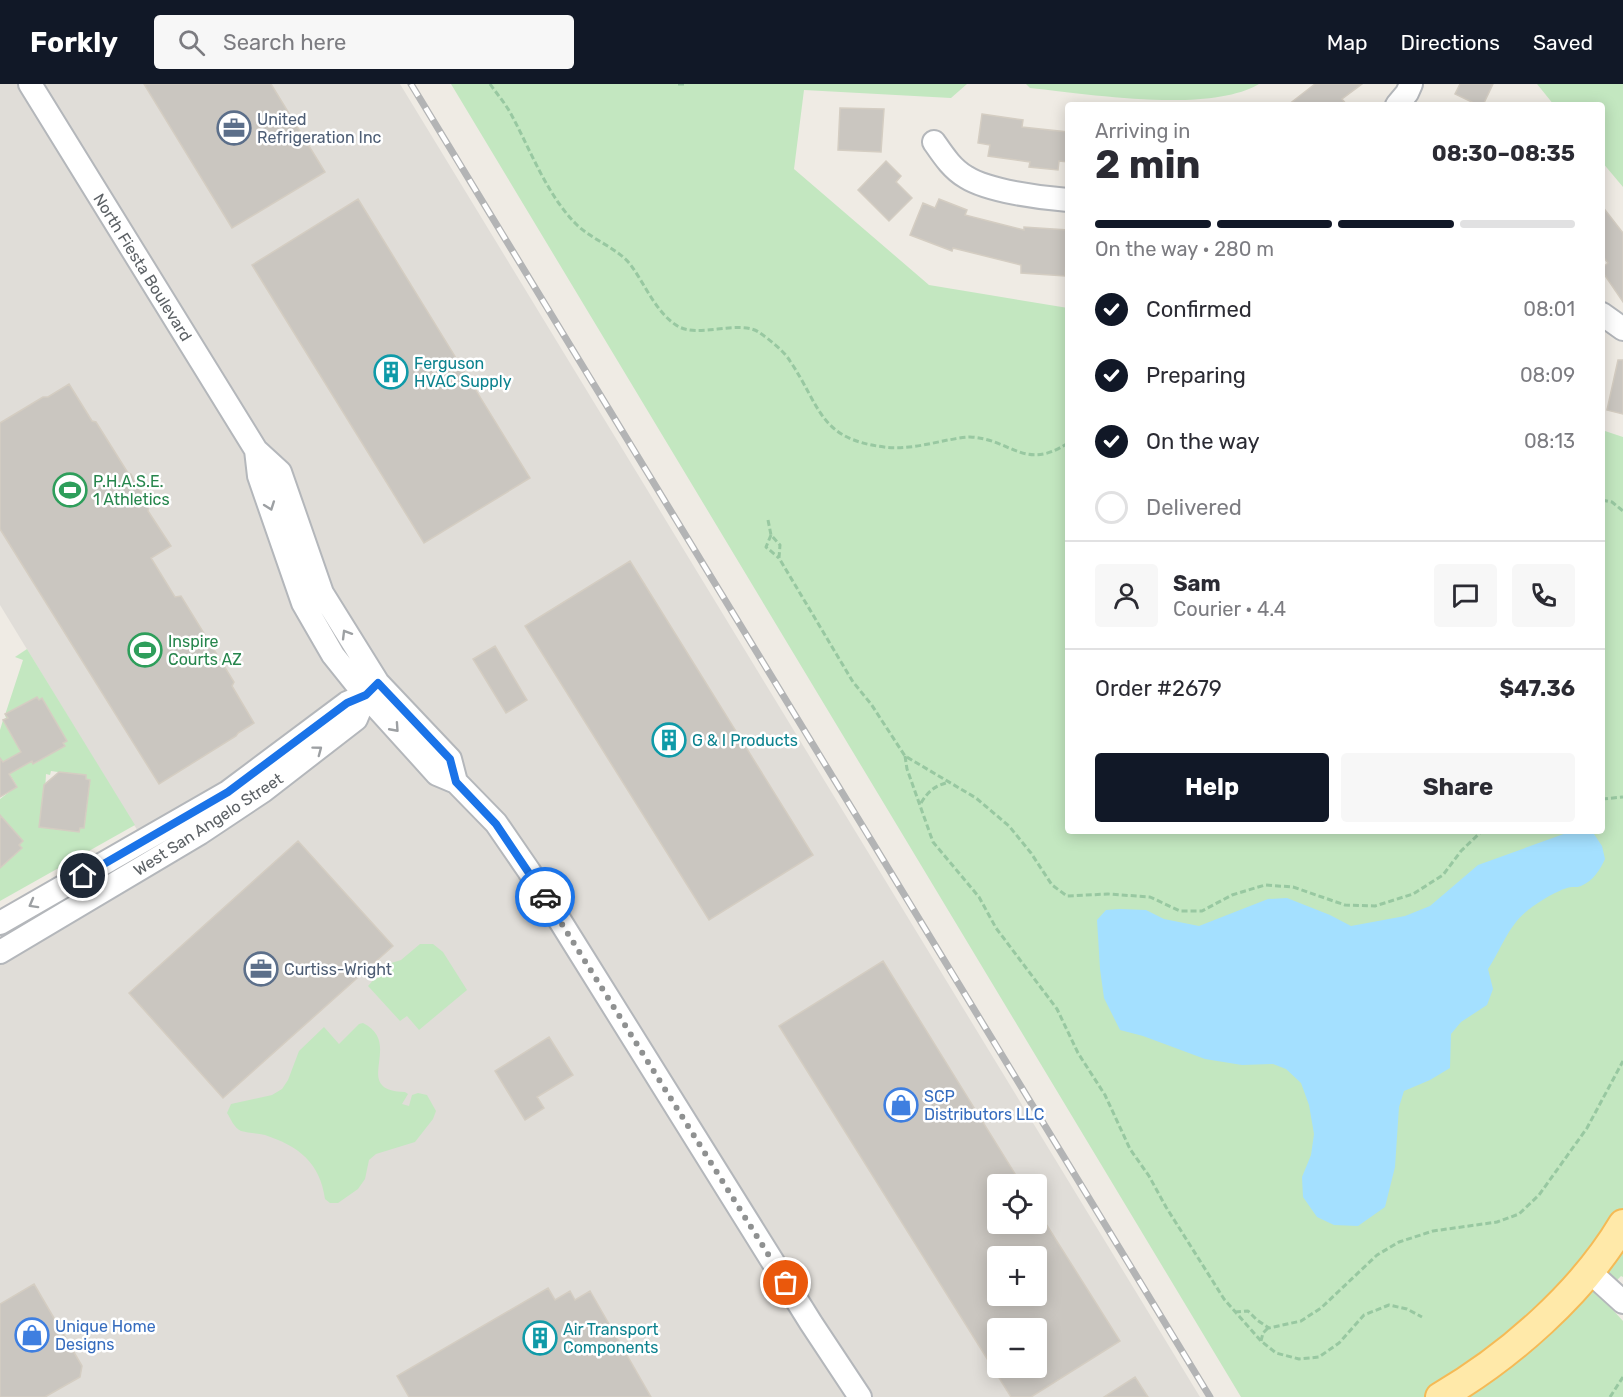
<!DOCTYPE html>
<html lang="en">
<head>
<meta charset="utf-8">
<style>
  :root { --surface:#fff; --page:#f7f7f7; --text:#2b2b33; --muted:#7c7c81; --line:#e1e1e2; --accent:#111827 }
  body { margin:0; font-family:Rubik,sans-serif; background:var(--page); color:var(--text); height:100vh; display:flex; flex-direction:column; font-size:22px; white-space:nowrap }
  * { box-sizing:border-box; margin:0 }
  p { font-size:20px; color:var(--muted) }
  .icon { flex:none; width:33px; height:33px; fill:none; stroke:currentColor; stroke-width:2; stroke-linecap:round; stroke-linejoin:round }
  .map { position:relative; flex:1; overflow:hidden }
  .drawer { position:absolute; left:1065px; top:18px; width:540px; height:732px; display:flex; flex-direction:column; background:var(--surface); border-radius:6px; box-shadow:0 3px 15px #0003 }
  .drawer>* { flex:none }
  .buttons { position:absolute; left:987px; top:1090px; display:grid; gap:12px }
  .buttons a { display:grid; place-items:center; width:60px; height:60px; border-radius:6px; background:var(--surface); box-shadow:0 3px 15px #0003; font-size:30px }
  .pin { position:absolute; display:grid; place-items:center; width:51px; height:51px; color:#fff; margin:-26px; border:3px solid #fff; border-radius:50%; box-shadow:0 2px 6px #0007 }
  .courier { position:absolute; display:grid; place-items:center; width:60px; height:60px; margin:-30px; border:4px solid #1a73e8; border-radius:50%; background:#fff; color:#222; box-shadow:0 2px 8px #0007 }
  .summary em { font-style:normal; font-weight:700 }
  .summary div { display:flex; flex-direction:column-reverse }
  .summary { display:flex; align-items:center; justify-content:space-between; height:102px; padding:0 30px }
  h1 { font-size:39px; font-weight:700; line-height:45px }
  .bar { display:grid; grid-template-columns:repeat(4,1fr); gap:9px 6px; align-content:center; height:72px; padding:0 30px }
  .bar i { height:8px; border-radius:4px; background:var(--line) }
  .bar .on { background:var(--accent) }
  .bar p { grid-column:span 4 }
  .line { display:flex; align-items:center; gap:15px; padding:0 30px; border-top:2px solid var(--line) }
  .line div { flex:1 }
  .round { display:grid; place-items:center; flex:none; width:63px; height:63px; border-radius:6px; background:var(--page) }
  ol { padding:0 30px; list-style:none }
  li { display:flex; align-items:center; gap:18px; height:66px }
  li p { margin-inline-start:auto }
  li .icon { padding:6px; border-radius:50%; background:var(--accent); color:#fff; stroke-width:4 }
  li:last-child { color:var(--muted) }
  li i { width:33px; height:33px; border:3px solid var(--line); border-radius:50% }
  .cta { display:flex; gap:12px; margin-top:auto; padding:12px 30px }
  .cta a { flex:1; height:69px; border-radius:6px; background:var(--accent); color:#fff; font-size:24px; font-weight:700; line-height:69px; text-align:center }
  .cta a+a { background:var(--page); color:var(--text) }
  header { display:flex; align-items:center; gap:36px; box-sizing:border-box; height:84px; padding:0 30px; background:var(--accent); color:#fff }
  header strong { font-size:28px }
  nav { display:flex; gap:33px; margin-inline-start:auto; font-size:21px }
  .search { width:420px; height:54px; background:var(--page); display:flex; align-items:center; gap:15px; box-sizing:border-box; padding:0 21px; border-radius:6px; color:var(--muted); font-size:22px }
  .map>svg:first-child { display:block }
</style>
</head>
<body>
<header>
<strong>Forkly</strong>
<div class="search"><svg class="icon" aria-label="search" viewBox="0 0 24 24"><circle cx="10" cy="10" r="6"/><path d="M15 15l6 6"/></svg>Search here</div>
<nav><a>Map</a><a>Directions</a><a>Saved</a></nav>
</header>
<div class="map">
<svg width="1623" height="1313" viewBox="0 0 1623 1313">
  <rect width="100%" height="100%" fill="#efebe4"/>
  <path fill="#e0ddd8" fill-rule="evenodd" d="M0,0H400L1200,1313H0V877L161,785L0,521ZM998,1101H1036V1140H998ZM998,1173H1036V1212H998ZM998,1245H1036V1284H998Z"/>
  <path fill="#c3e7c0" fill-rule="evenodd" d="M451,0H967L951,14L804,6L794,85L929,201L1068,224V747H1602V346L1623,353V1193L1621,1192L1601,1213L1623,1237V1313H1241Z
    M1026,0H1259C1208,30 1090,10 1030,4Z
    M1537,0H1623V103L1602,78V21H1554Z
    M27,565L135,741L0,817V784L22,764L19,761L23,757L5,737L0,741V715L17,702L3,679L0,680V646L3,636L6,634L5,631L23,576L15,573ZM37,613L39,616L42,614L66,656L63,659L64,662L34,680L4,636L8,634L6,630ZM51,687L86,692V695L90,696L84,744H80L79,748L43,743L46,690L50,691Z
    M420,860H433L443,868L467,906L419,946L407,932L400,937L368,902L388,880L401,876Z
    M363,939C405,960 349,1006 405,1008L408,1010L402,1020L409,1022L412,1011L418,1009L427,1011L436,1027L433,1035L415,1058L376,1070L369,1076L365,1095L358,1105L338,1119H330L325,1115C320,1078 298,1062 265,1051C257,1049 248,1049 241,1047C234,1044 231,1035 227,1029L231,1020L272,1011L282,1005L288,996L299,967L324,943L339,960L359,940Z"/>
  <path fill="#a4e0ff" d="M1572,747H1592L1602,762L1605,775C1600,786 1593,797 1581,802C1577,804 1571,802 1567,804C1556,807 1535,820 1527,827C1508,842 1501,866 1488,885L1493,905L1487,921L1461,938L1451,950L1450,984L1430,996L1404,1007L1399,1023L1395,1083L1385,1123L1358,1142L1334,1141L1317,1133L1303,1113L1302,1093L1311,1071L1314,1050L1309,1021L1301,999L1286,985L1273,980L1242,981L1205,975L1143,952L1120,946L1104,914L1100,885L1097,836L1106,826L1120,825L1146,826L1164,835L1199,842L1268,815L1287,814L1330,831L1351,842L1405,832L1430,822L1478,781Z"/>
  <path fill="#cac6c0" stroke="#d4cdc2" stroke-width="1.5" fill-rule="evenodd" d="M144,0H271L325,88L232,144Z
    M1315,0H1362L1342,15L1347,21H1288Z
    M1460,0H1493L1483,21H1478L1455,10Z
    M840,24L884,25L881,68L838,66Z
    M982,30L1023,36L1022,43L1068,48V78L1059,77L1058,86L1029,83L1030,78L988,72L990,61L978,59Z
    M886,77L901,92L896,98L912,114L889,137L858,106Z
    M358,115L530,394L424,459L252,181Z
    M939,115L967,126L965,131L1024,146V143L1068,146L1065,192L1021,189V181L953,164L952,167L910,151L923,119L935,124Z
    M1602,122L1623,149V218L1602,187V184L1608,179L1602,171Z
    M1618,276H1623V330L1607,326Z
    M69,300L92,337L96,338L128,389L131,390L149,421L148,427L171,462L151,474L175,513L181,512L234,598L232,602L254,639L238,649L236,652L159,700L0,445V339L43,313H48Z
    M630,477L813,771L709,836L525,542Z
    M495,562L527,616L506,629L473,575Z
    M37,613L39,616L42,614L67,657L63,659L65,662L33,680L32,677L9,690L17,703L0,713V674L3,678L21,668L3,636L8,634L5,630Z
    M59,688L86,691V695L90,696L84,744H80L79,748L39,743L44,701Z
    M0,731L23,757L19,761L22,764L0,784Z
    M298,757L393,862L223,1014L129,909Z
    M883,877L1022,1101H998V1140H1036V1124L1120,1257L1031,1313H1011L779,942ZM998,1173H1036V1212H998ZM998,1245H1036V1284H998Z
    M549,953L573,991L537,1013L544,1024L525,1036L495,987Z
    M34,1200L82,1282L80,1293L45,1313H0V1220Z
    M548,1204L555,1216L570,1207L575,1216L590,1207L651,1313H409L397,1292Z
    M1135,1293L1148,1313H1104Z"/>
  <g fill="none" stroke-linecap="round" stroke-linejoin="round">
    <g stroke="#b4b7bb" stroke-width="26">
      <path id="minor" d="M30,0L256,366L280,388L322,509L378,599L450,675L456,698
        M1397,21L1407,9L1411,0
        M934,58C943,71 952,85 966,93C988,107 1041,114 1068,116
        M1602,230L1623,245
        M256,366L259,392L303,519L333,571L361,606L437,690L456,698L496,739L529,787L811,1239L860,1313
        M0,839L228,708L347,619L366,611
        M0,868L200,749L263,707L356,635L366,611L375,602
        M1590,1188L1623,1218"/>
    </g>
    <g stroke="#f5ba56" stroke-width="32">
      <path id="major" d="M1440,1313C1509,1273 1582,1209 1623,1140"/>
    </g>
    <path stroke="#98c8a1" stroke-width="3" stroke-dasharray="6 3" stroke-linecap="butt" d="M490,0C497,10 505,19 511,30C531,67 546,109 575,139C590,155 616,163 630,180C645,200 655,227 676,241C697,256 740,234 760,249C770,256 784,267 790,277C821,323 819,355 884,363C905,366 928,360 948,356C955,355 963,353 970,353C1012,355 1024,388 1068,359
      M678,0H684
      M1602,416L1612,418L1623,427
      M768,436L771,451L780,461L779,474L853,598L871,620L905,672L976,714L1009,742L1031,769L1052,801L1067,812L1108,810L1150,813L1180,827H1202L1232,811L1265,801L1293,803L1345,821L1375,822L1413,810L1443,791L1461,767L1482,747
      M771,451L766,463L779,474
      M905,672L907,685L933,758L979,813L996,844L1057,925L1078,969L1105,1011L1130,1065L1149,1092L1166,1123L1224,1215L1261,1257L1276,1269L1299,1275L1319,1273L1339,1259L1364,1231L1389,1221L1407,1225L1422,1233
      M1602,715L1623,713
      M921,719C929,706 935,702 949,698
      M1235,1228L1248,1227L1257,1236L1269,1244L1301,1237L1321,1224L1377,1171L1399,1158L1433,1147L1497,1138L1519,1130L1539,1111L1587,1044L1623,977
      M1261,1257L1263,1249L1268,1244
      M1610,1313L1623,1293"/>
    <use href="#minor" stroke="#fff" stroke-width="22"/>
    <use href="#major" stroke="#ffe9a9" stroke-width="28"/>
    <g stroke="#b3b4b5" stroke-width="7">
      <path id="rail" d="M411,0L1210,1313"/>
    </g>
    <use href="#rail" stroke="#fff" stroke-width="4.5" stroke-dasharray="14" stroke-linecap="butt"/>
  </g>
  <defs><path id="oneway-chevron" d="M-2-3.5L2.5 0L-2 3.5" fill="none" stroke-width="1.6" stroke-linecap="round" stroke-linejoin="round" transform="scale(1.5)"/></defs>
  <g stroke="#9da0a3">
    <use href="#oneway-chevron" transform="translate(270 422) rotate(70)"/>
    <use href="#oneway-chevron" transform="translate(346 550) rotate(-121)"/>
    <use href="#oneway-chevron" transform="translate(395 644) rotate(48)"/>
    <use href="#oneway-chevron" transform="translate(318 666) rotate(-37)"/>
    <use href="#oneway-chevron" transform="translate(33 820) rotate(151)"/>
  </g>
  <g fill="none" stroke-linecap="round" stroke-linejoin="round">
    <path stroke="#8f9191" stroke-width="6" stroke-dasharray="0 10.8" d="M545,813L786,1199"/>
    <path stroke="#1a73e8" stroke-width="8" d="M83,792L228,708L347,619L366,611L378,599L450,675L456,698L496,740L545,813"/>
  </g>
  <defs>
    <g id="office-ring" transform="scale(1.725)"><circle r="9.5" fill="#fff" stroke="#5c6f8a" stroke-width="1.5"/><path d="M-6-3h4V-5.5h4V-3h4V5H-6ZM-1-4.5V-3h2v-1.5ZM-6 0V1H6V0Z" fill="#5c6f8a"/></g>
    <g id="building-ring" transform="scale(1.725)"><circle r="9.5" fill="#fff" stroke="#0f9aa8" stroke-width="1.5"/><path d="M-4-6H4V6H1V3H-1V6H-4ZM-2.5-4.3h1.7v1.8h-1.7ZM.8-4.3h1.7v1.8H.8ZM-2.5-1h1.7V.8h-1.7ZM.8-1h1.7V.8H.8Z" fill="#0f9aa8"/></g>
    <g id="stadium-ring" transform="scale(1.725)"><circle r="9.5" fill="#fff" stroke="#2e9e5b" stroke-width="1.5"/><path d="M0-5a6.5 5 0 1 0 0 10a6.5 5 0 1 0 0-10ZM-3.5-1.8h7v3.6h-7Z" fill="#2e9e5b"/></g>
    <g id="shop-ring" transform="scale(1.725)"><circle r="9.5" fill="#fff" stroke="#3f7fe0" stroke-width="1.5"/><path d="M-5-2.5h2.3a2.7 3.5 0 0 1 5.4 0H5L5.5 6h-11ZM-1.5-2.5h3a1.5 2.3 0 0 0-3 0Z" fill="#3f7fe0"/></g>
  </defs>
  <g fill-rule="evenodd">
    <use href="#office-ring" x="234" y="44"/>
    <use href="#building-ring" x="391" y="288"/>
    <use href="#stadium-ring" x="70" y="406"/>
    <use href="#stadium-ring" x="145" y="566"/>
    <use href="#building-ring" x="669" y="656"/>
    <use href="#office-ring" x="261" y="885"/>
    <use href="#shop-ring" x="901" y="1021"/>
    <use href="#shop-ring" x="32" y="1251"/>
    <use href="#building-ring" x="540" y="1254"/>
  </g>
  <g text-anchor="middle" stroke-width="5" stroke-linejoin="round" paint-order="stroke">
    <g font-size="16" fill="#4e5e75" stroke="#fff" text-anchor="start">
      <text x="257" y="41">United<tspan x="257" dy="18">Refrigeration Inc</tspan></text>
      <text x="284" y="891">Curtiss-Wright</text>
    </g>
    <g font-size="16" fill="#5c6165" stroke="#fff">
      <text transform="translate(143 183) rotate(58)" y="6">North Fiesta Boulevard</text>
      <text transform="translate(208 740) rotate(-33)" y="6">West San Angelo Street</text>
    </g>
    <g font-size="16" fill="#0d838f" stroke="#fff" text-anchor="start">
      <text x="414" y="285">Ferguson<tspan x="414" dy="18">HVAC Supply</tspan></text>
      <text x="692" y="662">G &amp; I Products</text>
      <text x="563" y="1251">Air Transport<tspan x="563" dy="18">Components</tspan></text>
    </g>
    <g font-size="16" fill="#27864d" stroke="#fff" text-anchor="start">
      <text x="93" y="403">P.H.A.S.E.<tspan x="93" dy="18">1 Athletics</tspan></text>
      <text x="168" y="563">Inspire<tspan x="168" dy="18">Courts AZ</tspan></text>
    </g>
    <g font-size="16" fill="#366cbe" stroke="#fff" text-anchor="start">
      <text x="924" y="1018">SCP<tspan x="924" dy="18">Distributors LLC</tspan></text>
      <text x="55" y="1248">Unique Home<tspan x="55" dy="18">Designs</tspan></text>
    </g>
  </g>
</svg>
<div class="buttons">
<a><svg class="icon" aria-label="locate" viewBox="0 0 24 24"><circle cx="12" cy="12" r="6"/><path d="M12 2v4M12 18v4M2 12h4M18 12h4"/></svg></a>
<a>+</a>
<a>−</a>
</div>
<div class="pin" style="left:786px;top:1199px;background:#ea580c"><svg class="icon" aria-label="bag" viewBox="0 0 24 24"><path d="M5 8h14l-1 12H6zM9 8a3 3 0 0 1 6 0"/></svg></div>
<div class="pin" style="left:83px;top:792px;background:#1f2937"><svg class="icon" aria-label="home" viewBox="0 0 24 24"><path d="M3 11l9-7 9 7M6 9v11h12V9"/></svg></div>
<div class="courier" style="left:545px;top:813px"><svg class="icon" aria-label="car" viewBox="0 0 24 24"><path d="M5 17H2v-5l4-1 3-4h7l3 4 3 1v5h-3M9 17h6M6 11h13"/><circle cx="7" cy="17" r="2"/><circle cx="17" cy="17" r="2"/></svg></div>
<section class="drawer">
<div class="summary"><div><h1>2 min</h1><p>Arriving in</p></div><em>08:30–08:35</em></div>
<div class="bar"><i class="on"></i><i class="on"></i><i class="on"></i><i></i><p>On the way · 280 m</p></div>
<ol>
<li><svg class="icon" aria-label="check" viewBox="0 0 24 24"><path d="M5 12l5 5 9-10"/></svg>Confirmed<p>08:01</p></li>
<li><svg class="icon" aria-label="check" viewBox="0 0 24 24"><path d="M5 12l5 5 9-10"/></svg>Preparing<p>08:09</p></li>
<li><svg class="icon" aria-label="check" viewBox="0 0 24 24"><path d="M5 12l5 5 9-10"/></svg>On the way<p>08:13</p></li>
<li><i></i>Delivered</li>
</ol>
<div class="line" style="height:108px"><a class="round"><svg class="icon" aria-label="person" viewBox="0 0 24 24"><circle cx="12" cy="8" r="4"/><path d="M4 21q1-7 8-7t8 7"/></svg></a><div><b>Sam</b><p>Courier · 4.4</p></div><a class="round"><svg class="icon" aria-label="chat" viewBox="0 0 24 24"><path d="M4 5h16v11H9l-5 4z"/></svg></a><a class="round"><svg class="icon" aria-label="phone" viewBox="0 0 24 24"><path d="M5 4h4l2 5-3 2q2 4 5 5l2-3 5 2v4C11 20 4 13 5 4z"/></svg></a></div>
<div class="line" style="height:78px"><div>Order #2679</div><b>$47.36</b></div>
<div class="cta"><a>Help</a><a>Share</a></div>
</section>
</div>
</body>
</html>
